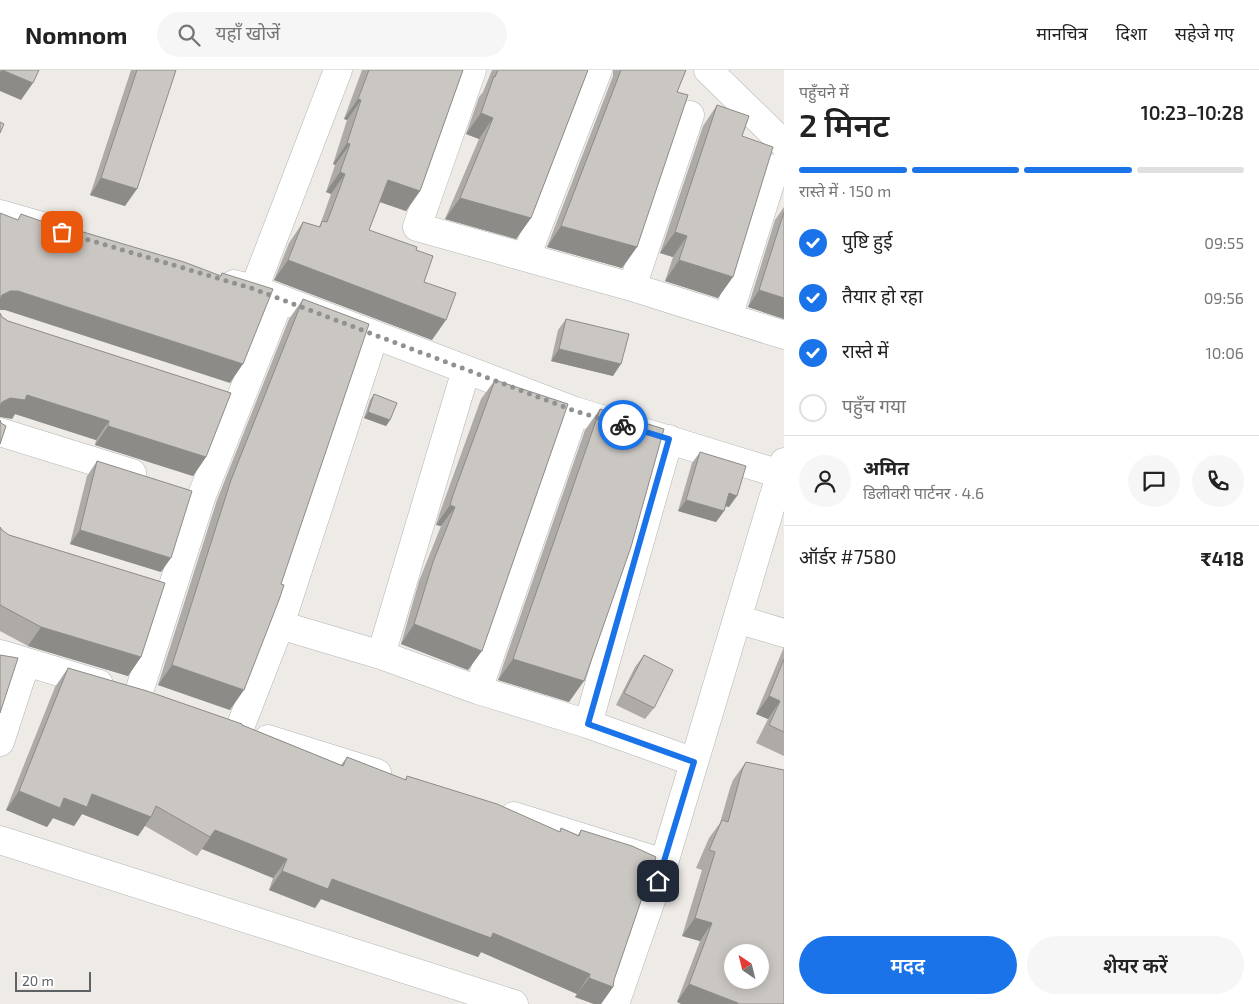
<!DOCTYPE html>
<html lang="hi">
<head>
<meta charset="utf-8">
<style>
  :root { --surface:#fff; --page:#f6f6f6; --text:#222; --muted:#767676; --line:#e0e0e0; --accent:#1a73e8 }
  body { margin:0; font-family:"Exo 2","Noto Sans Devanagari",sans-serif; background:var(--page); color:var(--text); height:100vh; display:flex; flex-direction:column; font-size:19px; white-space:nowrap }
  * { box-sizing:border-box; margin:0 }
  p { font-size:16px; color:var(--muted) }
  .icon { flex:none; width:28px; height:28px; fill:none; stroke:currentColor; stroke-width:2; stroke-linecap:round; stroke-linejoin:round }
  .map { position:relative; flex:1; overflow:hidden }
  .panel { display:flex; flex-direction:column; background:var(--surface); width:475px }
  .panel>* { flex:none }
  .needle { width:32px; rotate:325deg }
  .tools { position:absolute; left:724px; top:874px; display:grid; gap:10px }
  .tools a { display:grid; place-items:center; width:45px; height:45px; border-radius:50%; background:var(--surface); box-shadow:0 2px 12px #0003; font-size:25px }
  .scale { position:absolute; left:15px; bottom:12px; width:76px; box-sizing:border-box; padding-left:5px; border:2px solid #5e6265; border-top:0; font-size:14px; line-height:18px; white-space:nowrap; color:#5e6265; -webkit-text-stroke:4px #fff; paint-order:stroke }
  .pin { position:absolute; display:grid; place-items:center; width:42px; height:42px; color:#fff; margin:-21px; border-radius:10px; box-shadow:0 2px 8px #0006 }
  .courier { position:absolute; display:grid; place-items:center; width:50px; height:50px; margin:-25px; border:4px solid #1a73e8; border-radius:50%; background:#fff; color:#222; box-shadow:0 1px 6px #0007 }
  .head em { font-style:normal; font-weight:600 }
  .head div { display:flex; flex-direction:column-reverse }
  .head { display:flex; align-items:center; justify-content:space-between; height:85px; padding:0 15px }
  h1 { font-size:32px; font-weight:600; line-height:38px }
  .bar { display:grid; grid-template-columns:repeat(4,1fr); gap:8px 5px; align-content:center; height:60px; padding:0 15px }
  .bar i { height:6px; border-radius:4px; background:var(--line) }
  .bar .active { background:var(--accent) }
  .bar p { grid-column:span 4 }
  .line { display:flex; align-items:center; gap:12px; padding:0 15px; border-top:1px solid var(--line) }
  .line div { flex:1 }
  .round { display:grid; place-items:center; flex:none; width:52px; height:52px; border-radius:26px; background:var(--page) }
  ol { padding:0 15px; list-style:none }
  li { display:flex; align-items:center; gap:15px; height:55px }
  li p { margin-inline-start:auto }
  li .icon { padding:5px; border-radius:50%; background:var(--accent); color:#fff; stroke-width:4 }
  li:last-child { color:var(--muted) }
  li i { width:28px; height:28px; border:2px solid var(--line); border-radius:50% }
  .primary-button { display:flex; gap:10px; margin-top:auto; padding:10px 15px }
  .primary-button a { flex:1; height:58px; border-radius:30px; background:var(--accent); color:#fff; font-size:20px; font-weight:600; line-height:58px; text-align:center }
  .primary-button a+a { background:var(--page); color:var(--text) }
  header { display:flex; align-items:center; gap:30px; box-sizing:border-box; height:70px; padding:0 25px; background:var(--surface); border-bottom:1px solid var(--line) }
  header strong { font-size:24px }
  nav { display:flex; gap:28px; margin-inline-start:auto; font-size:18px }
  .search { width:350px; height:45px; background:var(--page); display:flex; align-items:center; gap:12px; box-sizing:border-box; padding:0 18px; border-radius:28px; color:var(--muted); font-size:19px }
  main { display:flex; flex:1; min-height:0 }
  .map>svg:first-child { display:block }
</style>
</head>
<body>
<header>
<strong>Nomnom</strong>
<div class="search"><svg class="icon" aria-label="search" viewBox="0 0 24 24"><circle cx="10" cy="10" r="6"/><path d="M15 15l6 6"/></svg>यहाँ खोजें</div>
<nav><a>मानचित्र</a><a>दिशा</a><a>सहेजे गए</a></nav>
</header>
<main>
<div class="map">
<svg width="784" height="934" viewBox="0 0 784 934">
  <rect width="100%" height="100%" fill="#eeebe6"/>
  <g fill="none" stroke-linecap="round" stroke-linejoin="round">
    <g stroke="#b1b4b7" stroke-width="29">
      <path id="minor" d="M472,0L417,157L632,217L784,265
        M708,0L784,74
        M0,144L52,159
        M526,187L598,0
        M234,214L254,219L575,341L780,404
        M632,217L690,45
        M254,219L338,0
        M728,247L775,98
        M0,362L132,403
        M737,549L784,563
        M280,555L374,266
        M0,584L99,614
        M381,585L466,300
        M478,620L575,341
        M138,625L202,425L280,229
        M588,654L669,369
        M239,660L280,555L381,585L478,620L588,654L694,692
        M268,669L377,703
        M0,672L26,592
        M514,746L664,793
        M0,770L514,934
        M615,934L664,793L784,392"/>
    </g>
    <use href="#minor" stroke="#fff" stroke-width="28"/>
  </g>
  <path fill="#aeaaa7" d="M131,0H176L125,136L90,125Z
    M362,0H463L420,121L406,141L380,132L369,160L416,180L424,212L432,270L274,210L289,173L303,152L318,157L320,155L331,124L326,122L335,95L333,94L347,50L344,49Z
    M492,0H588L531,148L516,169L445,149L479,69L466,64L479,27L483,22Z
    M613,0H686L677,22L637,177L622,198L547,177L613,6Z
    M717,35L742,66L718,228L665,211L673,187L660,183L703,56Z
    M784,137V249L748,237L775,150Z
    M303,229L230,640L158,615L217,430L289,249Z
    M2,247L206,387L193,406L95,375L96,370L15,344L12,349Z
    M566,249L613,306L551,291L558,260Z
    M495,310L468,600L401,574L419,511L441,456L436,455L439,445L481,329Z
    M374,324L390,350L386,356L364,348L370,330Z
    M600,339L569,632L498,610L585,360Z
    M700,382L729,437L725,436L724,441L716,452L678,441L692,393Z
    M97,391L161,502L70,474L87,406Z
    M0,457L2,460L141,587L128,606L28,576L0,561Z
    M784,577V686L756,673L768,649L756,644Z
    M644,585L654,638L645,649L616,635L635,597Z
    M68,598L242,655L341,695L347,687L405,710L407,706L559,762L561,758L578,765L581,760L614,910L613,917L601,934H594L575,927L577,924L481,882L478,887L321,829L315,838L269,820L273,808L202,779L197,786L145,756L138,766L82,744L74,756L53,748L47,757L6,740L55,617Z
    M746,692L784,934L677,932L700,871L682,866L702,800L696,798L709,768L720,753L730,718L733,710Z"/>
  <path fill="#8d8b88" d="M2,0L33,13L21,30L0,21V2Z
    M358,29L361,30L347,50L344,49Z
    M481,43L493,48L479,69L466,64Z
    M347,73L350,74L335,95L333,94Z
    M340,102L345,104L331,124L326,122Z
    M101,108L137,119L125,136L90,125Z
    M388,110L420,121L406,141L374,130Z
    M460,128L531,148L516,169L445,149Z
    M561,156L637,177L622,198L547,177Z
    M675,162L687,166L673,187L660,183Z
    M288,190L446,250L432,270L274,210Z
    M679,190L733,207L718,228L665,211Z
    M759,220L784,228V249L748,237Z
    M10,221H18L243,294L230,313L5,240H0V228L2,225Z
    M559,279L621,294L613,306L551,291Z
    M27,325L109,351L96,370L15,344L12,349L0,347V335L2,332L10,328Z
    M368,342L390,350L386,356L364,348Z
    M108,356L206,387L193,406L95,375Z
    M729,423L737,426L729,437L721,435Z
    M686,430L724,441L716,452L678,441Z
    M450,435L455,437L441,456L436,455Z
    M80,460L171,488L161,502L70,474Z
    M414,554L482,581L468,600L401,574Z
    M41,557L141,587L128,606L28,576Z
    M513,589L584,611L569,632L498,610Z
    M172,595L244,620L230,640L158,615Z
    M769,626L780,631L768,649L756,644Z
    M19,721L64,728L92,724L151,747L138,766L82,744L74,756L53,748L47,757L6,740Z
    M215,760L287,789L273,808L202,779Z
    M282,801L332,809L493,863L590,904L577,924L481,882L478,887L321,829L315,838L269,820Z
    M695,848L712,853L700,871L682,866Z
    M589,908L613,917L601,934H594L575,927Z
    M689,914L738,933V934H681L677,932Z"/>
  <path fill="#cac6c2" stroke="#8d8b88" fill-rule="evenodd" d="M0,0H39L33,13L2,0L0,4Z
    M137,0H176L137,119L101,108Z
    M369,0H463L420,121L388,110L369,160L417,177L416,180L433,186L424,212L456,223L446,250L288,190L303,152L320,157L322,151L327,152L345,104L340,102L350,74L347,73L361,30L358,29Z
    M498,0H588L531,148L460,128L493,48L481,43L494,6L495,7Z
    M621,0H686L677,22L688,25L637,177L561,156Z
    M717,35L749,46L742,66L773,77L733,207L679,190L687,166L675,162Z
    M0,52L4,54L0,63Z
    M784,142V228L759,220Z
    M0,143L18,150L21,144L72,162L73,159L184,192L221,206L222,203L273,219L243,294L18,221H10L2,225L0,229Z
    M303,229L369,254L281,514L284,515L279,530L244,620L172,595L231,410Z
    M0,243L2,247L8,251L231,323L206,387L108,356L109,351L27,325L25,330L10,328L2,332L0,336Z
    M566,249L629,264L621,294L559,279Z
    M495,310L568,334L482,581L414,554L433,492L455,437L450,435L453,425Z
    M374,324L397,333L390,350L368,342Z
    M600,339L664,359L631,477L584,611L513,589Z
    M0,350L1,353L6,356L0,374Z
    M700,382L746,396L737,426L729,423L724,441L686,430Z
    M97,391L192,421L171,488L80,460Z
    M0,457L2,460L9,465L165,513L141,587L41,557L0,535Z
    M0,585L18,588L0,643Z
    M644,585L673,600L654,638L624,623Z
    M784,589V662L769,655L780,631L769,626Z
    M68,598L147,621L242,654V655L343,696L347,687L406,710L407,706L497,734L560,762L561,758L579,766L581,760L632,776L656,787L614,910L613,917L589,908L590,904L493,863L491,868L332,809L328,819L282,801L287,789L215,760L210,767L156,736L151,747L92,724L87,737L64,728L60,738L19,721Z
    M746,692L784,700V934H738V933L689,914L712,853L695,848L715,782L709,780L722,750L728,752L742,700ZM732,882H760V910H732Z"/>
  <g fill="none" stroke-linecap="round" stroke-linejoin="round">
    <path stroke="#909292" stroke-width="5" stroke-dasharray="0 9" d="M62,162L254,219L575,341L623,355"/>
    <path stroke="#1a73e8" stroke-width="6" d="M623,355L669,369L588,654L694,692L658,811"/>
  </g>
</svg>
<div class="tools">
<a><svg class="needle" viewBox="-14 -14 28 28"><path d="M0-13l5 13h-10z" fill="#e53935"/><path d="M0 13l5-13h-10z" fill="#767676"/></svg></a>
</div>
<div class="scale">20 m</div>
<div class="pin" style="left:62px;top:162px;background:#ea580c"><svg class="icon" aria-label="bag" viewBox="0 0 24 24"><path d="M5 8h14l-1 12H6zM9 8a3 3 0 0 1 6 0"/></svg></div>
<div class="pin" style="left:658px;top:811px;background:#1f2937"><svg class="icon" aria-label="home" viewBox="0 0 24 24"><path d="M3 11l9-7 9 7M6 9v11h12V9"/></svg></div>
<div class="courier" style="left:623px;top:355px"><svg class="icon" aria-label="bike" viewBox="0 0 24 24"><circle cx="6" cy="16" r="4"/><circle cx="18" cy="16" r="4"/><path d="M6 16l4-8h5l3 8M10 8l3 8H6M13 5h3"/></svg></div>
</div>
<section class="panel">
<div class="head"><div><h1>2 मिनट</h1><p>पहुँचने में</p></div><em>10:23–10:28</em></div>
<div class="bar"><i class="active"></i><i class="active"></i><i class="active"></i><i></i><p>रास्ते में · 150 m</p></div>
<ol>
<li><svg class="icon" aria-label="check" viewBox="0 0 24 24"><path d="M5 12l5 5 9-10"/></svg>पुष्टि हुई<p>09:55</p></li>
<li><svg class="icon" aria-label="check" viewBox="0 0 24 24"><path d="M5 12l5 5 9-10"/></svg>तैयार हो रहा<p>09:56</p></li>
<li><svg class="icon" aria-label="check" viewBox="0 0 24 24"><path d="M5 12l5 5 9-10"/></svg>रास्ते में<p>10:06</p></li>
<li><i></i>पहुँच गया</li>
</ol>
<div class="line" style="height:90px"><a class="round"><svg class="icon" aria-label="person" viewBox="0 0 24 24"><circle cx="12" cy="8" r="4"/><path d="M4 21q1-7 8-7t8 7"/></svg></a><div><b>अमित</b><p>डिलीवरी पार्टनर · 4.6</p></div><a class="round"><svg class="icon" aria-label="chat" viewBox="0 0 24 24"><path d="M4 5h16v11H9l-5 4z"/></svg></a><a class="round"><svg class="icon" aria-label="phone" viewBox="0 0 24 24"><path d="M5 4h4l2 5-3 2q2 4 5 5l2-3 5 2v4C11 20 4 13 5 4z"/></svg></a></div>
<div class="line" style="height:65px"><div>ऑर्डर #7580</div><b>₹418</b></div>
<div class="primary-button"><a>मदद</a><a>शेयर करें</a></div>
</section>
</main>
</body>
</html>
